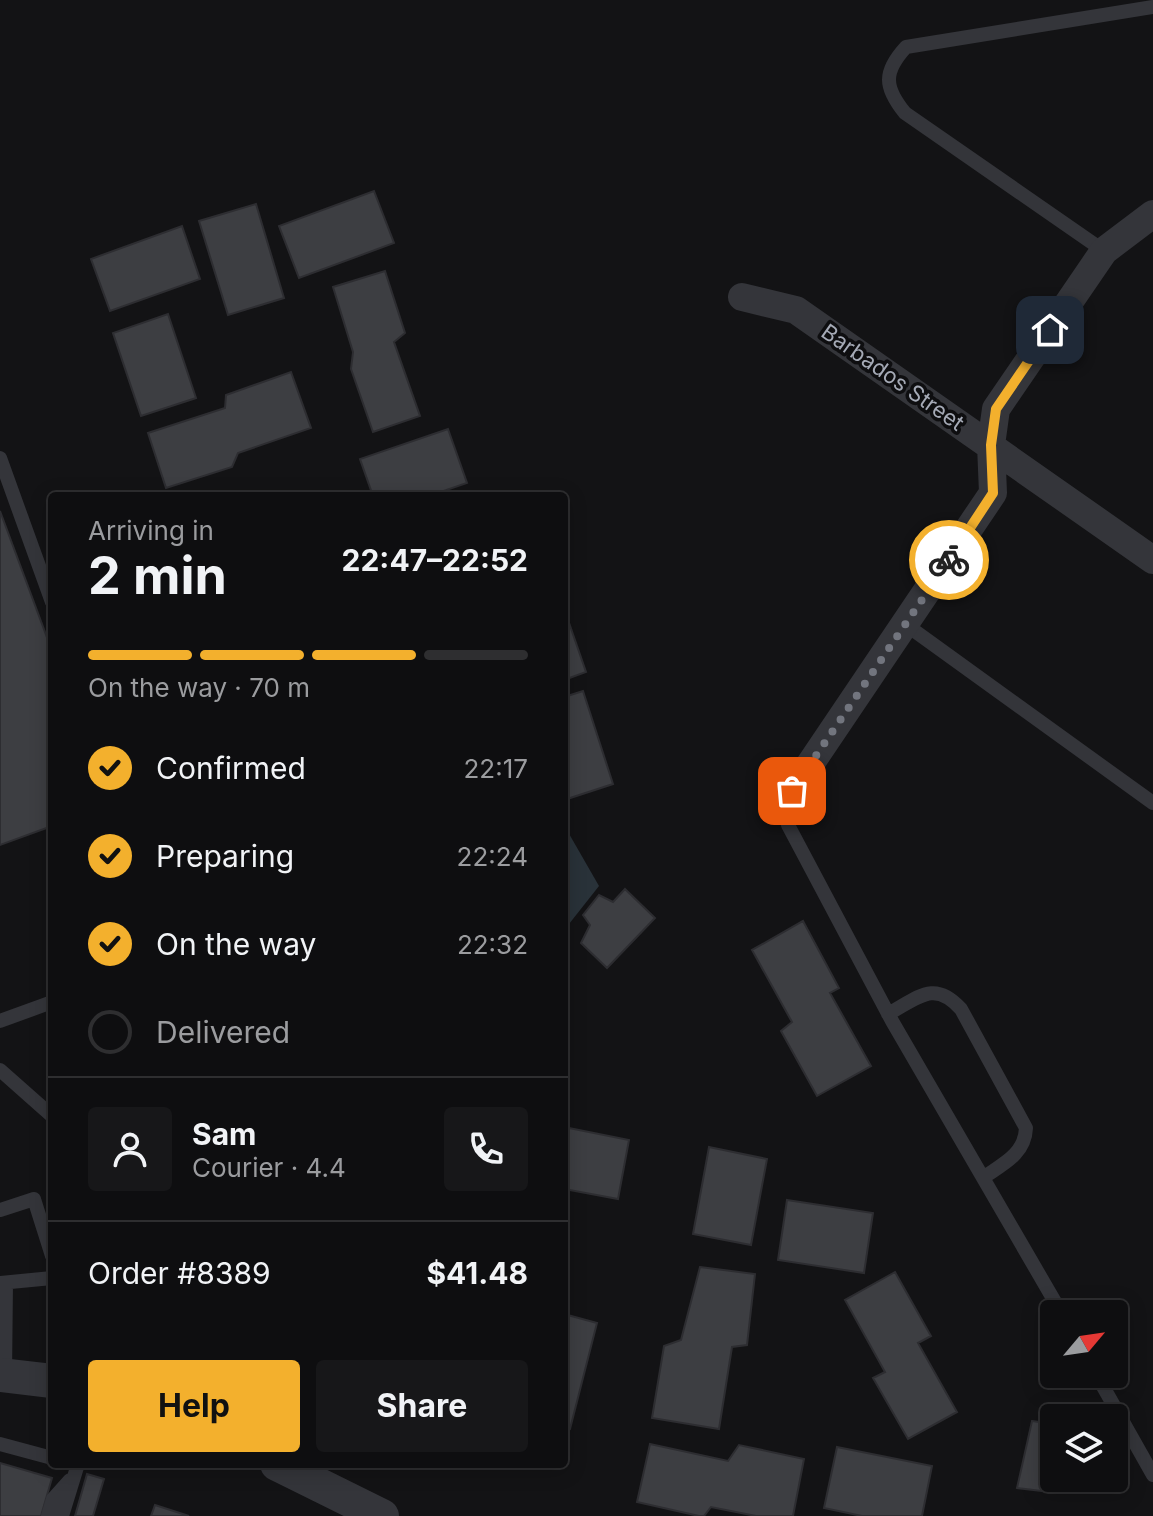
<!DOCTYPE html>
<html lang="en">
<head>
<meta charset="utf-8">
<style>
  :root { --surface:#0e0e10; --page:#171719; --text:#f1f3f6; --muted:#9b9c9f; --line:#2e2e30; --accent:#f3b02d }
  body { margin:0; font-family:Inter,sans-serif; background:var(--page); color:var(--text); height:100vh; display:flex; flex-direction:column; font-size:30px; white-space:nowrap }
  * { box-sizing:border-box; margin:0 }
  p { font-size:26px; color:var(--muted) }
  .icon { flex:none; width:44px; height:44px; fill:none; stroke:currentColor; stroke-width:2; stroke-linecap:round; stroke-linejoin:round }
  .map { position:relative; flex:1; overflow:hidden }
  .panel { position:absolute; left:48px; top:492px; width:520px; height:976px; display:flex; flex-direction:column; background:var(--surface); border-radius:8px; box-shadow:0 4px 20px #0003,0 0 0 2px var(--line) }
  .panel>* { flex:none }
  .needle { width:52px; rotate:61deg }
  .fabs { position:absolute; left:1040px; top:1300px; display:grid; gap:16px }
  .fabs a { display:grid; place-items:center; width:88px; height:88px; border-radius:8px; background:var(--surface); box-shadow:0 4px 20px #0003,0 0 0 2px var(--line); font-size:40px }
  .pin { position:absolute; display:grid; place-items:center; width:68px; height:68px; color:#fff; margin:-34px; border-radius:16px; box-shadow:0 4px 12px #0006 }
  .courier { position:absolute; display:grid; place-items:center; width:80px; height:80px; margin:-40px; border:6px solid #f3b02d; border-radius:50%; background:#fff; color:#222; box-shadow:0 2px 10px #0007 }
  .overview em { font-style:normal; font-weight:700 }
  .overview div { display:flex; flex-direction:column-reverse }
  .overview { display:flex; align-items:center; justify-content:space-between; height:136px; padding:0 40px }
  h1 { font-size:52px; font-weight:700; line-height:60px }
  .bar { display:grid; grid-template-columns:repeat(4,1fr); gap:12px 8px; align-content:center; height:96px; padding:0 40px }
  .bar i { height:10px; border-radius:6px; background:var(--line) }
  .bar .current { background:var(--accent) }
  .bar p { grid-column:span 4 }
  .line { display:flex; align-items:center; gap:20px; padding:0 40px; border-top:2px solid var(--line) }
  .line div { flex:1 }
  .round { display:grid; place-items:center; flex:none; width:84px; height:84px; border-radius:8px; background:var(--page) }
  ol { padding:0 40px; list-style:none }
  li { display:flex; align-items:center; gap:24px; height:88px }
  li p { margin-inline-start:auto }
  li .icon { padding:8px; border-radius:50%; background:var(--accent); color:#111; stroke-width:4 }
  li:last-child { color:var(--muted) }
  li i { width:44px; height:44px; border:4px solid var(--line); border-radius:50% }
  .primary-button { display:flex; gap:16px; margin-top:auto; padding:16px 40px }
  .primary-button a { flex:1; height:92px; border-radius:8px; background:var(--accent); color:#111; font-size:32px; font-weight:700; line-height:92px; text-align:center }
  .primary-button a+a { background:var(--page); color:var(--text) }
  .map>svg:first-child { display:block }
</style>
</head>
<body>
<div class="map">
<svg width="1153" height="1516" viewBox="0 0 1153 1516">
  <rect width="100%" height="100%" fill="#131315"/>
  <path fill="#293239" d="M564,832H568L599,886L569,924L564,921Z"/>
  <path fill="#3d3e42" stroke="#2d2d31" stroke-width="2" d="M374,191L394,243L299,278L279,226Z
    M256,204L284,298L228,315L199,221Z
    M182,226L200,279L110,311L91,259Z
    M385,271L405,333L394,342L420,416L373,432L351,369L353,352L333,287Z
    M168,314L196,398L141,416L113,333Z
    M291,372L311,428L238,453L232,467L166,488L148,433L225,408L226,395Z
    M448,429L467,483L429,496H373L360,459Z
    M0,511L52,651V826L0,845Z
    M567,617L586,672L564,680V618Z
    M583,691L613,784L564,800V697Z
    M625,889L655,918L607,968L581,943L590,925L583,915L599,895L613,902Z
    M803,921L839,988L830,993L871,1066L817,1096L781,1031L792,1022L752,950Z
    M564,1127L629,1140L618,1199L564,1189Z
    M709,1147L767,1159L751,1245L693,1234Z
    M787,1200L873,1213L864,1273L778,1260Z
    M700,1267L755,1274L747,1345L732,1347L719,1429L652,1418L664,1346L681,1340Z
    M895,1272L931,1336L918,1343L957,1412L908,1439L873,1378L885,1372L845,1300Z
    M564,1314L597,1323L570,1429L564,1427Z
    M1032,1421L1054,1424V1478H1061L1058,1493L1017,1488Z
    M650,1444L728,1461L739,1445L804,1459L793,1516H756L711,1507L704,1516H699L637,1502Z
    M837,1447L932,1466L922,1516H862L824,1508Z
    M0,1463L52,1478L41,1516H0Z
    M87,1474L104,1479L93,1516H75Z
    M155,1505L189,1516H151Z"/>
  <g fill="none" stroke-linecap="round" stroke-linejoin="round">
    <path stroke="#34353a" stroke-width="14" d="M1104,251L905,113C884,87 883,72 906,47L1153,7
      M0,458L52,602
      M905,624L1153,803
      M792,791L788,825L892,1021L1062,1314
      M888,1014C918,998 934,979 961,1009L1026,1128C1025,1154 1003,1164 984,1177
      M0,1021L52,1002
      M0,1070L52,1116
      M0,1210L34,1199L52,1256
      M0,1283L52,1278
      M1096,1374L1153,1475
      M5,1376L6,1283
      M0,1444L52,1458
      M48,1516L53,1499L70,1480
      M62,1516L78,1464"/>
    <path stroke="#34353a" stroke-width="28" d="M742,297L796,310L1153,560
      M792,791L993,493L991,445L996,409L1104,251L1153,214"/>
    <path stroke="#34353a" stroke-width="34" d="M0,1375L52,1381
      M277,1464L382,1516"/>
  </g>
  <g fill="none" stroke-linecap="round" stroke-linejoin="round">
    <path stroke="#72757e" stroke-width="8" stroke-dasharray="0 14.4" d="M792,791L949,560"/>
    <path stroke="#f3b02d" stroke-width="10" d="M949,560L993,493L991,445L996,409L1050,330"/>
  </g>
  <g text-anchor="middle" stroke-width="7" stroke-linejoin="round" paint-order="stroke">
    <g font-size="22" fill="#a5aab6" stroke="#0e0e10">
      <text transform="translate(893 377) rotate(35)" y="8">Barbados Street</text>
    </g>
  </g>
</svg>
<div class="fabs">
<a><svg class="needle" viewBox="-14 -14 28 28"><path d="M0-13l5 13h-10z" fill="#e53935"/><path d="M0 13l5-13h-10z" fill="#9b9c9f"/></svg></a>
<a><svg class="icon" aria-label="layers" viewBox="0 0 24 24"><path d="M12 4l9 5-9 5-9-5zM3 14l9 5 9-5"/></svg></a>
</div>
<div class="pin" style="left:792px;top:791px;background:#ea580c"><svg class="icon" aria-label="bag" viewBox="0 0 24 24"><path d="M5 8h14l-1 12H6zM9 8a3 3 0 0 1 6 0"/></svg></div>
<div class="pin" style="left:1050px;top:330px;background:#1f2937"><svg class="icon" aria-label="home" viewBox="0 0 24 24"><path d="M3 11l9-7 9 7M6 9v11h12V9"/></svg></div>
<div class="courier" style="left:949px;top:560px"><svg class="icon" aria-label="bike" viewBox="0 0 24 24"><circle cx="6" cy="16" r="4"/><circle cx="18" cy="16" r="4"/><path d="M6 16l4-8h5l3 8M10 8l3 8H6M13 5h3"/></svg></div>
<section class="panel">
<div class="overview"><div><h1>2 min</h1><p>Arriving in</p></div><em>22:47–22:52</em></div>
<div class="bar"><i class="current"></i><i class="current"></i><i class="current"></i><i></i><p>On the way · 70 m</p></div>
<ol>
<li><svg class="icon" aria-label="check" viewBox="0 0 24 24"><path d="M5 12l5 5 9-10"/></svg>Confirmed<p>22:17</p></li>
<li><svg class="icon" aria-label="check" viewBox="0 0 24 24"><path d="M5 12l5 5 9-10"/></svg>Preparing<p>22:24</p></li>
<li><svg class="icon" aria-label="check" viewBox="0 0 24 24"><path d="M5 12l5 5 9-10"/></svg>On the way<p>22:32</p></li>
<li><i></i>Delivered</li>
</ol>
<div class="line" style="height:144px"><a class="round"><svg class="icon" aria-label="person" viewBox="0 0 24 24"><circle cx="12" cy="8" r="4"/><path d="M4 21q1-7 8-7t8 7"/></svg></a><div><b>Sam</b><p>Courier · 4.4</p></div><a class="round"><svg class="icon" aria-label="phone" viewBox="0 0 24 24"><path d="M5 4h4l2 5-3 2q2 4 5 5l2-3 5 2v4C11 20 4 13 5 4z"/></svg></a></div>
<div class="line" style="height:104px"><div>Order #8389</div><b>$41.48</b></div>
<div class="primary-button"><a>Help</a><a>Share</a></div>
</section>
</div>
</body>
</html>
